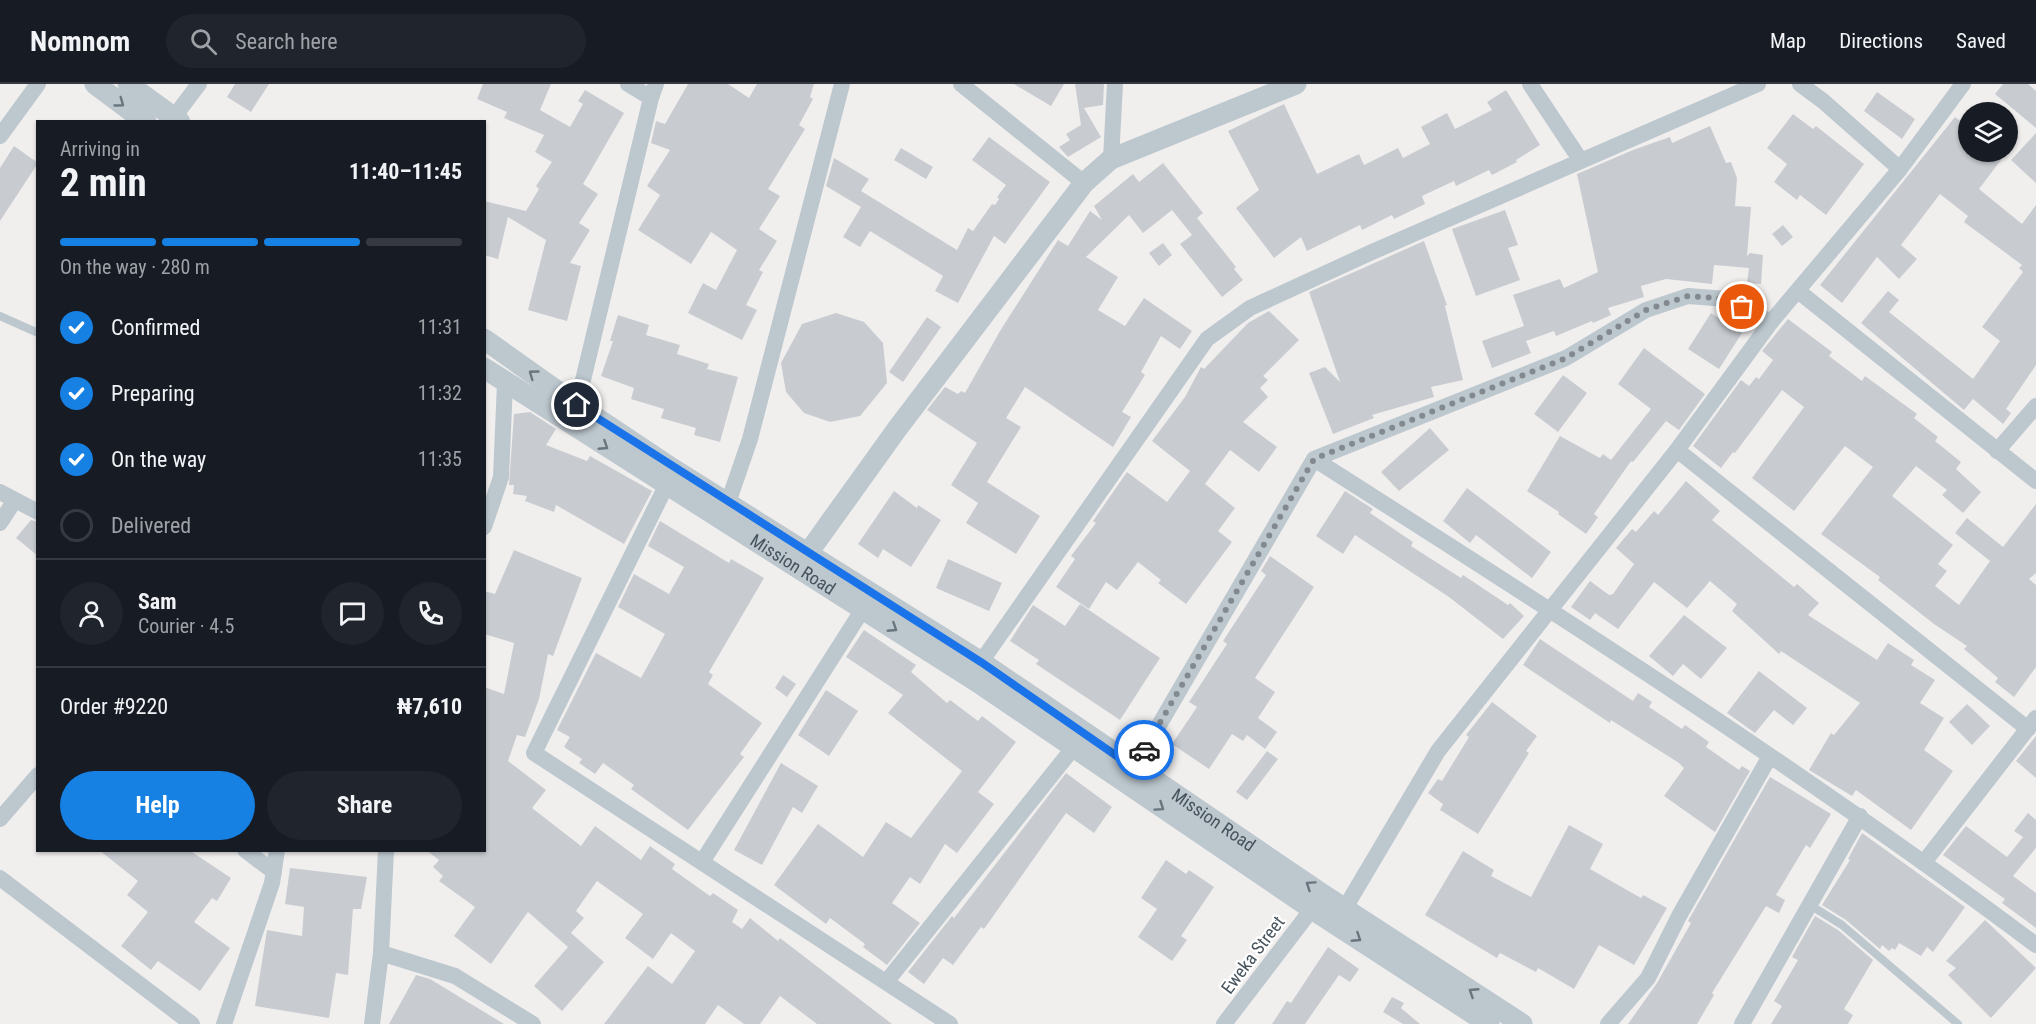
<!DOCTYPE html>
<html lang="en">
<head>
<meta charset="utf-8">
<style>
  :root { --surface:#171b24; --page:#20242c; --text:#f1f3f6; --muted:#9ea1a6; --line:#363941; --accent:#1680e3 }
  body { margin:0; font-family:"Roboto Condensed",sans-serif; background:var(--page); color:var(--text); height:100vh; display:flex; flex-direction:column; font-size:22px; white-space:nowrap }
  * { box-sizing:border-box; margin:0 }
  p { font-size:20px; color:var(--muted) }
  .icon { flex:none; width:33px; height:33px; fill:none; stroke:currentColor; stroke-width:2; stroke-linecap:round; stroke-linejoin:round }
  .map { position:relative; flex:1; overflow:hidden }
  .sheet { position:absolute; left:36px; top:36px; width:450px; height:732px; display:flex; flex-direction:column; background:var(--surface); border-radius:0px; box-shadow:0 2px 4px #0004 }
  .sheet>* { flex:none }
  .controls { position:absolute; left:1958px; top:18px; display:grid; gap:12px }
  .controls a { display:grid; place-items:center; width:60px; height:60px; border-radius:50%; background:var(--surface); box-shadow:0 2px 4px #0004; font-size:30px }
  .pin { position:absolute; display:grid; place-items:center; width:51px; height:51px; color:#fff; margin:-26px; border:3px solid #fff; border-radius:50%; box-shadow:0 2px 6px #0007 }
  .courier { position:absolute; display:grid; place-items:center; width:60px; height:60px; margin:-30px; border:4px solid #1a73e8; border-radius:50%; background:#fff; color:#222; box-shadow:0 2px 8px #0007 }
  .summary em { font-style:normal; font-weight:700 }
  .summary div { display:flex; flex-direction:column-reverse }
  .summary { display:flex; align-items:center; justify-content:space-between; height:102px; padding:0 24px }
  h1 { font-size:39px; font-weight:700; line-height:45px }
  .bar { display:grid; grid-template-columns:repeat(4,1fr); gap:9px 6px; align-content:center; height:72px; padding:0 24px }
  .bar i { height:8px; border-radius:4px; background:var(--line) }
  .bar .active { background:var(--accent) }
  .bar p { grid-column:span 4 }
  .line { display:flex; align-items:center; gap:15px; padding:0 24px; border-top:2px solid var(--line) }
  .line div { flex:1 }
  .round { display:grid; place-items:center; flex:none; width:63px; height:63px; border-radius:32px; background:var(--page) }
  ol { padding:0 24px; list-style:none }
  li { display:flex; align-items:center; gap:18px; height:66px }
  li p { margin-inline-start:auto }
  li .icon { padding:6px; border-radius:50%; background:var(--accent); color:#fff; stroke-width:4 }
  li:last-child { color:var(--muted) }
  li i { width:33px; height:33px; border:3px solid var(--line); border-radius:50% }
  .action { display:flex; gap:12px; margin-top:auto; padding:12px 24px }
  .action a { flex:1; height:69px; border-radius:36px; background:var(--accent); color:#fff; font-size:24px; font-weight:700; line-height:69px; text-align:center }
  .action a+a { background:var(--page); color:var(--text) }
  header { display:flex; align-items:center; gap:36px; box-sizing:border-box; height:84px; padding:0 30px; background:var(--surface); border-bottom:2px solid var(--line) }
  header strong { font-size:28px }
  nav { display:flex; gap:33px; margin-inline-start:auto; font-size:21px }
  .search { width:420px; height:54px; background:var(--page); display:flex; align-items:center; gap:15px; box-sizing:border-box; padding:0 21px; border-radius:33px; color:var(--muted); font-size:22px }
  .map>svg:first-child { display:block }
</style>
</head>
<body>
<header>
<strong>Nomnom</strong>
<div class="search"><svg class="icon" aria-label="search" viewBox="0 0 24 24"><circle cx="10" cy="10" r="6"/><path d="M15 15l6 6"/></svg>Search here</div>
<nav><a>Map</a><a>Directions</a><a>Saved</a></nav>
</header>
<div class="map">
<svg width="2036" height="940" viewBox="0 0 2036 940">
  <rect width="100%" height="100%" fill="#f1eeee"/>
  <path fill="#c8ccd1" d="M235,0H269L251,28L227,13Z
    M483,0H551L540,26L570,43L583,20L578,17L585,6L624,29L583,100L598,110L579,139L590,146L570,179L581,182L567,237L528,226L546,156L508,133L498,175L484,171V117L526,127L539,105L536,102L552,78L535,68L544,51L504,34L507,28L477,15Z
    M688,0H728L749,14L757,0H814L810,13L813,15L799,41L805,45L768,105L780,112L759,145L777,157L759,186L763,188L746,221L757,226L742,256L688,229L703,199L716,206L737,166L711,148L691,180L638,146L660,111L647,102L670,66L651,59L656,37L665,40Z
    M1014,0H1064L1051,22Z
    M1075,0H1104L1103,21L1084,24L1101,53L1068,73L1059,63L1070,56L1066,50L1081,41Z
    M2003,0H2028L2036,7V44L1995,10Z
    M1506,6L1540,61L1516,76L1517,78L1492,91L1489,86L1456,102L1454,97L1422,112L1425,120L1394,135L1392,131L1362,146L1360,141L1307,167L1301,153L1274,174L1236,124L1259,106L1228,47L1284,20L1317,90L1359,70L1364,81L1398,64L1403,74L1430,60L1421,43L1447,29L1455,45L1492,26L1487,18Z
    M1877,8L1915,35L1902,55L1864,27Z
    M1793,30L1813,45L1816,42L1864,80L1826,131L1800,111L1797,116L1774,98L1787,80L1767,64Z
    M1955,33L1968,43V68H2007L1979,105L2022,140L2036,121V281L2006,325L2011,329L2003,340L1973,315L1964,326L1861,239L1888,207L1899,216L1889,228L1973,295L2000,257L1982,243L2023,188L2019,184L2022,181L1964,138L1968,132L1940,110L1901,161L1917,175L1899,195L1877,173L1842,219L1820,201Z
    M1710,42L1726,79L1731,78L1737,94L1735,122L1751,123L1747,172L1750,169L1763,171L1761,200L1747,199L1749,184L1714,181L1712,200L1666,195L1641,202L1644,213L1608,224L1611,231L1593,239L1592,237L1556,252L1554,247L1526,257L1531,269L1492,284L1482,257L1524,242L1513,211L1560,195L1564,204L1598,188L1577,90L1633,66L1670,53L1672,59Z
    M2036,49V99L2011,76Z
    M989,53L1050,98L1005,160L994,152L958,219L935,207L943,192L870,147L860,163L843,153L861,123L826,102L834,74L869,95L861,107L957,166L968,144L973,147L992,120L995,121L999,115L997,113L1006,101L972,76Z
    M14,62L38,79L0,137V84Z
    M901,64L933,83L926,95L894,76Z
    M1163,79L1203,129L1197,134L1236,183L1234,185L1243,196L1222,213L1180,160L1192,151L1172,126L1143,149L1129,131L1086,173L1118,193L1098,226L1125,242L1144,214L1192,247L1180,265L1161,252L1141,288L1145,291L1122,328L1131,333L1113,363L1025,303L1006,334L1021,343L987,398L1040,432L1016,470L966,439L978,419L951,401L977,359L927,326L945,303L958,310L961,307L965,309L1000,247L1058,156L1068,162L1090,127L1102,136L1094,122L1133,90L1139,98Z
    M1505,126L1518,161L1508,164L1520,196L1476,212L1452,145Z
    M1783,141L1793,153L1782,162L1772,150Z
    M1424,157L1447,221L1445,222L1463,296L1431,303L1434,313L1372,331L1374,334L1333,350L1309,289L1325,283L1340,298L1309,208Z
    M1163,159L1172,171L1159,182L1149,169Z
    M1269,227L1299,256L1263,292L1268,296L1260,304L1268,313L1243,338L1277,363L1259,388L1230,366L1205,400L1235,424L1218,447L1232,458L1186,520L1158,499L1161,496L1138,478L1117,506L1106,498L1089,525L1056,503L1075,475L1071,472L1096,439L1093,437L1127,388L1167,418L1190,387L1152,357L1185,313L1201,283L1204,285L1248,239Z
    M836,229L864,238L883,259L887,299L860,332L830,338L804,329L786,308L781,279L802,240Z
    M1711,229L1742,249L1719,285L1688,265Z
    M618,231L649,241L646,251L680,261L677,270L709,280L707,285L738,293L720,358L694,351L696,344L661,334L664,325L631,315L634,304L601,292L613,257H610Z
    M927,233L941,243L903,298L889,288Z
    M1788,235L1832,268L1829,272L1862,297L1865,292L1917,330L1914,334L1938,353L1935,357L1961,378L1956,385L1981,408L1963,429L1942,411L1947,406L1916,382L1892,412L1953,461L1938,480L1947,487L1935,502L1959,521L1990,477L1955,449L1967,434L2003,463L2036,420V489L2029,495L2036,501V583L2014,613L1995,598L1998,594L1964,565L1967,562L1934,540L1878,496L1880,493L1821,450L1873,383L1845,362L1794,427L1752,394L1804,323L1782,306L1735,369L1733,368L1721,384L1693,362L1741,296L1749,302L1756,293L1759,295L1773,276L1762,267Z
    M1644,264L1705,310L1679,346L1666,337L1633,378L1631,377L1594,430L1598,433L1586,450L1558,430L1559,428L1527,407L1560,352L1600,374L1603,370L1611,376L1651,325L1618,300Z
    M1563,291L1587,309L1558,348L1534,330Z
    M530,328L556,345L546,361L587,377L590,372L652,407L624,460L556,421L554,428L525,417L527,412L513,410L514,401H509L514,330Z
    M1430,344L1449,366L1399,407L1381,388Z
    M1686,397L1720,427L1712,436L1794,503L1797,500L1819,519L1808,531L1877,576L1888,559L1914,576L1911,581L1935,596L1920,619L1944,634L1924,666L1953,687L1911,746L1856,706L1852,712L1809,686L1831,649L1834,651L1860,619L1781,567L1779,570L1732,527L1737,520L1710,497L1687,524L1654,498L1618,545L1595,529L1590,536L1571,523L1590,497L1609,511L1613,510L1634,480L1616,464L1632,445L1636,448L1654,427L1658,431Z
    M1467,404L1551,468L1532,494L1476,451L1470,459L1443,437Z
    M894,407L917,424L918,421L941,436L911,483L883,465L878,474L858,460Z
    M1345,407L1373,425L1370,429L1413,458L1411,462L1461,494L1463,491L1508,521L1510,519L1524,532L1503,555L1449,513L1355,451L1343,470L1316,452Z
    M31,436L38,438V472L16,454Z
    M660,437L729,479L731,475L764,494L709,588L713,591L708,600L762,639L740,670L744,673L688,746L631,705L634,701L603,679L595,690L579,679L582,675L564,663L570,653L557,646L596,569L641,594L665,550L618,523L634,490L669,510L684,483L648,462Z
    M514,466L582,494L553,572L548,570L539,615L525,653L517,651L508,677L546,706L532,724L581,762L595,742L641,776L650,762L675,780L672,785L710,812L713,809L738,826L732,838L742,845L750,834L778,857L780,854L892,940H817L780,912L760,940H744L718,921L705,940H604L648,882L672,900L695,867L671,849L653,875L625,854L643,830L597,797L576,827L584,834L571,849L604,878L562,927L534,902L568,863L528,828L491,880L454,852L475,823L439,797L443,792L433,783L439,776L426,766H484V603L504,610L514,559L484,550V507L495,510Z
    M1270,472L1314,503L1255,594L1275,608L1258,634L1277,648L1265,665L1247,651L1243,657L1232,650L1209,685L1172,660L1197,623L1189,618L1227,560L1223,557L1266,491L1261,487Z
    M948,475L1002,499L989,527L936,504Z
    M1080,520L1160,574L1120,636L1036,580L1039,576L1010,557L1033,521L1065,542Z
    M1684,531L1727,564L1701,595L1683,580L1673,592L1649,572Z
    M864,546L916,581L911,588L947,619L950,616L978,637L982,632L1016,658L978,708L994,720L957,769L945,760L920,800L910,793L892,819L920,839L887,881L863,863L865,860L830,834L826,840L774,801L818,740L863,773L886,738L911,754L962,687L888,629L903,611L846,573Z
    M1540,555L1633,617L1638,609L1652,618L1649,623L1682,645L1685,641L1709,658L1706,663L1739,686L1742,682L1750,687L1715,748L1664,712L1684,684L1679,679L1611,636L1610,639L1523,581Z
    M1759,587L1807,624L1793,641L1774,626L1755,649L1727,629Z
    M783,591L796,600L787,613L775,604Z
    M826,606L858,627L829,672L798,651Z
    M1492,618L1537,652L1526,667L1529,669L1478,750L1440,726L1443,720L1428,709L1438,695L1442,697L1469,653L1466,651Z
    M1967,620L1990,642L1972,661L1949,638Z
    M2036,652V694L2016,677Z
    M1267,667L1278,675L1247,716L1236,708Z
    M781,679L818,702L802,729L793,723L762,781L734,766Z
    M1066,689L1112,723L1094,749L1066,729L984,845L981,843L953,881L943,874L924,900L908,888L952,832L954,834Z
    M1770,693L1831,730L1810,764L1806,761L1776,811L1785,816L1779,829L1766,822L1712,909L1714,911L1697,940H1628L1657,899L1691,839L1688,837Z
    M2028,729L2036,736V764L2013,792L2036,809V844L2002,819L2005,815L1943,771L1966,742L2007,773L2023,753L2014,747Z
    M1569,741L1603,760L1590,785L1641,814L1643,811L1667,824L1634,881L1599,861L1574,905L1538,884L1536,888L1500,869L1497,874L1425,831L1463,767L1494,786L1491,792L1531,813Z
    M1862,749L1965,823L1933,868L1927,863L1921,872L1899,859L1895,866L1892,864L1889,867L1882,861L1880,865L1846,836L1822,821L1850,776L1848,775Z
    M99,766H189L231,794L217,817L212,814L194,838L230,864L200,907L158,877L151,886L121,862L148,828L127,811L138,797Z
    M1166,776L1186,790L1189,786L1214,803L1181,852L1187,856L1172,877L1138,853L1157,825L1141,814Z
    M290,784L367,793L361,825H353L348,891L336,889L329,934L255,922L267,846L302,852L304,823L285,820Z
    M1815,832L1838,846L1873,876L1844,925L1853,931L1848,940H1771L1782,922L1774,917L1798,876L1792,873Z
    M1985,836L2036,884L1991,934L1948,891L1956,884L1946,877Z
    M1328,863L1359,885L1350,898L1339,891L1305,940H1272L1287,917L1291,919Z
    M416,891L430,895L504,940H389Z
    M1392,913L1404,919L1401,924L1420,940H1403L1383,928Z"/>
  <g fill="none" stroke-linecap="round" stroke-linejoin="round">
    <path stroke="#bcc7ce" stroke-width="8" d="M0,232L38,249
      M1810,821L1842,841L1958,940"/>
    <path stroke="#bcc7ce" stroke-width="16" d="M628,0L651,14
      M961,0L1084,99
      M1530,0L1581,77
      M1800,0L1823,17L1900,85
      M174,33L199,0
      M0,52L38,0
      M1111,75L1115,0
      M1798,207L2036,397
      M577,321L651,14L656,0
      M1677,366L2028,645
      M1997,367L2036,322
      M1314,375C1559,531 1804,687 2036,861
      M666,402L534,669L950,940
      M0,408L38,428
      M728,419L750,355L842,0
      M0,439L15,416
      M484,443L501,393L505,299
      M981,578L1207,255L1250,224L1372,168L1758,0
      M1130,691L1314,375L1566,274L1646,226L1688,212L1727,215L1771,238
      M0,735L38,691
      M245,766L274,788
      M1925,777L2036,634
      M702,778L863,525
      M0,794L192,940
      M1345,824L1438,667L1677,366L1771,238L1900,85L1963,0
      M381,869L455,892L533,940
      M887,897L1074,663
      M224,940L272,799L277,766
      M372,940L381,869L386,766
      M1224,940L1312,825
      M1608,940L1648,894L1679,832L1770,672
      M1742,940L1860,732"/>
    <g stroke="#bcc7ce" stroke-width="21">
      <path d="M95,0L146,38"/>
      <path d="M128,0L180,38"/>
      <path id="s1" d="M484,255L577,321L673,385L981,578L1322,810L1522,940"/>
      <path id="s2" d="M484,284L982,601L1312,825L1489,940"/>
      <path d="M808,469L897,345L1084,99L1111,75L1296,0"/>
    </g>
  </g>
  <defs><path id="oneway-chevron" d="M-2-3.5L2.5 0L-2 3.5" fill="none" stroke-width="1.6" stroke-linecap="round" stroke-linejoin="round" transform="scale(1.5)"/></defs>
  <g stroke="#69767e">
    <use href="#oneway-chevron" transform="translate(120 19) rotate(36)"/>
    <use href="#oneway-chevron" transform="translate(533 290) rotate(-144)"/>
    <use href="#oneway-chevron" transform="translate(604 362) rotate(33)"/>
    <use href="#oneway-chevron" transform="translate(893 544) rotate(33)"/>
    <use href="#oneway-chevron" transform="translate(1160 723) rotate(34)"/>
    <use href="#oneway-chevron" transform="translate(1310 801) rotate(-146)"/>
    <use href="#oneway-chevron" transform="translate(1357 854) rotate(33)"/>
    <use href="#oneway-chevron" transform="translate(1473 908) rotate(-147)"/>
  </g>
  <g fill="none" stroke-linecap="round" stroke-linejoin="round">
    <path stroke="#82898f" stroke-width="6" stroke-dasharray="0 10.8" d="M1144,666L1314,375L1566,274L1646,226L1688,212L1727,215L1742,223"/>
    <path stroke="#1a73e8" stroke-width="8" d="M577,321L981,578L1134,684L1144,666"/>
  </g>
  <g text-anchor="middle" stroke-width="4.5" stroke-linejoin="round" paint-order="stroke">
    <g font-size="18" fill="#46535c" stroke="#fff">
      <text dy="6" stroke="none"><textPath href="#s2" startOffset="366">Mission Road</textPath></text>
      <text dy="6" stroke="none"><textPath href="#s1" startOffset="874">Mission Road</textPath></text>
      <text transform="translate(1253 871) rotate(-53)" y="6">Eweka Street</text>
    </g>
  </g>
</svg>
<div class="controls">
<a><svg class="icon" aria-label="layers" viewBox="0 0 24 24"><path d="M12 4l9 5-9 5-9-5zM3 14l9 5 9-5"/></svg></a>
</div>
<div class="pin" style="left:1742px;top:223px;background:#ea580c"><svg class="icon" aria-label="bag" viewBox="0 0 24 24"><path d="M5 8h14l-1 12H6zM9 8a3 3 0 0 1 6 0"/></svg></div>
<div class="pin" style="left:577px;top:321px;background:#1f2937"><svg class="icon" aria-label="home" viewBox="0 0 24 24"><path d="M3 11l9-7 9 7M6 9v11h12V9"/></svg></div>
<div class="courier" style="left:1144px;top:666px"><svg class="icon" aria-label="car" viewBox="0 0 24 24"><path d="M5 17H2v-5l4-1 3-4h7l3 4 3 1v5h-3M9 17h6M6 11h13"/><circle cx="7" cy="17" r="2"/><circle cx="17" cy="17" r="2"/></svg></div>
<section class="sheet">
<div class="summary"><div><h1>2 min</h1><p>Arriving in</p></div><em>11:40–11:45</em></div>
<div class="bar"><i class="active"></i><i class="active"></i><i class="active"></i><i></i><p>On the way · 280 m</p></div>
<ol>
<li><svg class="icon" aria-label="check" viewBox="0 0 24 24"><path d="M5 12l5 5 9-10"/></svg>Confirmed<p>11:31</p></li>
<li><svg class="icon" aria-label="check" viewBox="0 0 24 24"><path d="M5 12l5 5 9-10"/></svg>Preparing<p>11:32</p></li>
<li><svg class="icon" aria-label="check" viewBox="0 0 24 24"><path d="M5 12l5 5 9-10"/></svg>On the way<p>11:35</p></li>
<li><i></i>Delivered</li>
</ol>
<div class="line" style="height:108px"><a class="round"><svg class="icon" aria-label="person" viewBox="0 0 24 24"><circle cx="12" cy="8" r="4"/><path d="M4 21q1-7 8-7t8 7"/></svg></a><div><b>Sam</b><p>Courier · 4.5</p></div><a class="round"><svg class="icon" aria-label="chat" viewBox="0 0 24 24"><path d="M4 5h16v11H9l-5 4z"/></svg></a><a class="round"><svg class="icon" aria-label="phone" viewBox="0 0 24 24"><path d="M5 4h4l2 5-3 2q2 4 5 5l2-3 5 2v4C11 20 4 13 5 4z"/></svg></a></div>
<div class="line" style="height:78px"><div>Order #9220</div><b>₦7,610</b></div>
<div class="action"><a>Help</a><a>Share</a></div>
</section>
</div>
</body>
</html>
